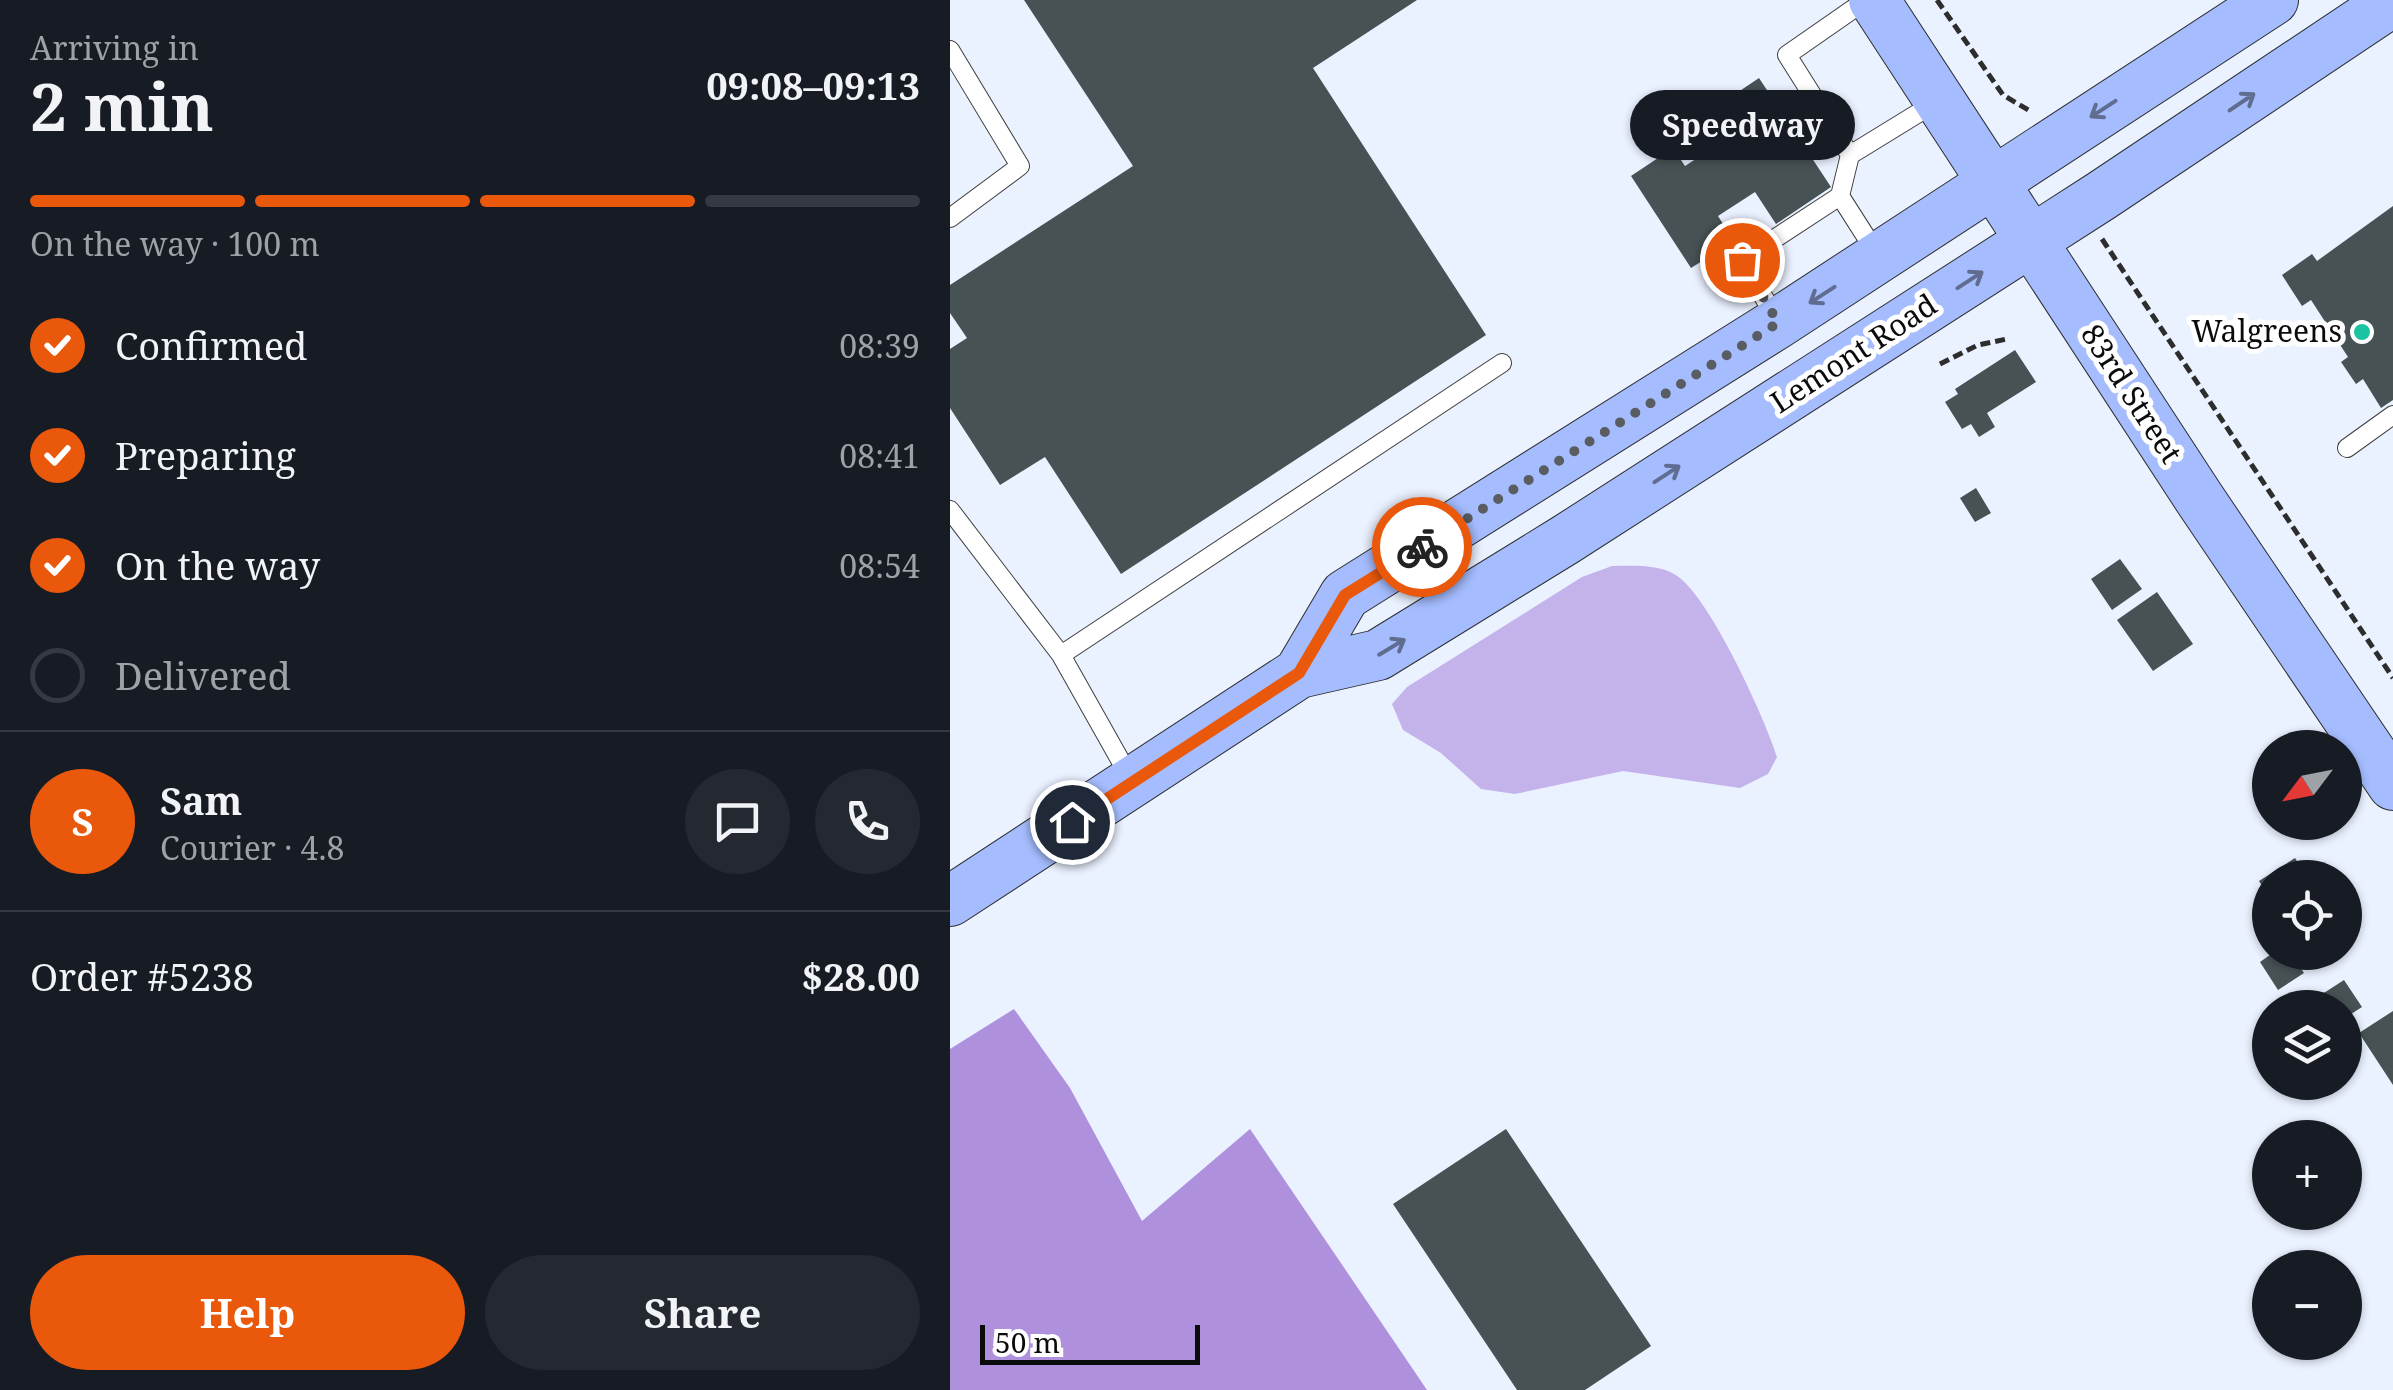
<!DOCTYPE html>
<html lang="en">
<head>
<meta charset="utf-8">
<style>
  :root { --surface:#171b24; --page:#242831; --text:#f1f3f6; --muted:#9ea1a6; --line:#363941; --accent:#ea580c }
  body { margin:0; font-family:"Noto Serif",serif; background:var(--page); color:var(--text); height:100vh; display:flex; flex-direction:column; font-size:38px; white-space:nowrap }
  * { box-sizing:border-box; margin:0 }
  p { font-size:32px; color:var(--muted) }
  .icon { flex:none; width:55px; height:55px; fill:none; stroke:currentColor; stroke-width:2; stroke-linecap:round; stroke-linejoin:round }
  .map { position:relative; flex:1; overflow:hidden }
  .panel { display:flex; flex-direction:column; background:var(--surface); width:950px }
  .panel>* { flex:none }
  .needle { width:65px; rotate:238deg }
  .controls { position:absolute; left:1302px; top:730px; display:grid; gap:20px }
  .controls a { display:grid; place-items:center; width:110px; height:110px; border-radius:50%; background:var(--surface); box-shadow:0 2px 8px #0004; font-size:50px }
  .scale { position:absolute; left:30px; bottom:25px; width:220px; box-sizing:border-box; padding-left:10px; border:5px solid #0b0b0b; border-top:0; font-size:28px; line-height:35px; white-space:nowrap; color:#0b0b0b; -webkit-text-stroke:8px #fff; paint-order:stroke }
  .pin { position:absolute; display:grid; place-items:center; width:85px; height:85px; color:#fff; margin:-42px; border:5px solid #fff; border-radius:50%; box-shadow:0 2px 10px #0007 }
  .courier { position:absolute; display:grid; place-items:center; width:100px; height:100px; margin:-50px; border:8px solid #ea580c; border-radius:50%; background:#fff; color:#222; box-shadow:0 2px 12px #0007 }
  .bubble { position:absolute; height:70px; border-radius:35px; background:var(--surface); box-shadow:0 2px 8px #0004; font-size:32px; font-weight:700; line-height:70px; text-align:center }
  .headline em { font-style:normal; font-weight:700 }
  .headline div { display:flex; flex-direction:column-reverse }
  .headline { display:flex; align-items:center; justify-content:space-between; height:170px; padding:0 30px }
  h1 { font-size:65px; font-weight:700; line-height:75px }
  .bar { display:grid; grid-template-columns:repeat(4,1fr); gap:15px 10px; align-content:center; height:120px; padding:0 30px }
  .bar i { height:12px; border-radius:8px; background:var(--line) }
  .bar .selected { background:var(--accent) }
  .bar p { grid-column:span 4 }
  .line { display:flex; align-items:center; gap:25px; padding:0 30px; border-top:2px solid var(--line) }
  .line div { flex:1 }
  .round { display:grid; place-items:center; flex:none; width:105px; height:105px; border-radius:52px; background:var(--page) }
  ol { padding:0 30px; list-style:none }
  li { display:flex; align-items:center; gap:30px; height:110px }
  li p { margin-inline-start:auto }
  li .icon { padding:10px; border-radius:50%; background:var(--accent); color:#fff; stroke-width:4 }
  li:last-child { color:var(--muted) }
  li i { width:55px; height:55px; border:5px solid var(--line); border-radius:50% }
  .button { display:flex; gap:20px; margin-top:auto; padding:20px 30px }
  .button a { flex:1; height:115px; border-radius:60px; background:var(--accent); color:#fff; font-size:40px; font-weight:700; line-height:115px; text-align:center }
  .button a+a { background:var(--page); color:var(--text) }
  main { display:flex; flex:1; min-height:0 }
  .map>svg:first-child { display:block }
</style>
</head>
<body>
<main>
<section class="panel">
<div class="headline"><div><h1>2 min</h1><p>Arriving in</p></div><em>09:08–09:13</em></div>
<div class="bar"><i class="selected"></i><i class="selected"></i><i class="selected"></i><i></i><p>On the way · 100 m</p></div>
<ol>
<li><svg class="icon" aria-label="check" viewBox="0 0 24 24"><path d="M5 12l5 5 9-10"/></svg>Confirmed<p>08:39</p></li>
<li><svg class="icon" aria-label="check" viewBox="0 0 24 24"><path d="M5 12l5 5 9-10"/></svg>Preparing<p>08:41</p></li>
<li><svg class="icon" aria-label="check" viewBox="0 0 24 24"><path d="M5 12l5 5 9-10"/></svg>On the way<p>08:54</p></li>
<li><i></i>Delivered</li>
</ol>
<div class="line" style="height:180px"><b class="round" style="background:var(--accent);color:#fff">S</b><div><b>Sam</b><p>Courier · 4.8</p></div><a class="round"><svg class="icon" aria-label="chat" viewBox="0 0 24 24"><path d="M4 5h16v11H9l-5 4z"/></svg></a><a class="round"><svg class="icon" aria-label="phone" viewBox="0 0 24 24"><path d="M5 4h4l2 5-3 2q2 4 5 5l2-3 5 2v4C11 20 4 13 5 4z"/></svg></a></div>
<div class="line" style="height:130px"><div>Order #5238</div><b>$28.00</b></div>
<div class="button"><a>Help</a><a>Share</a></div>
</section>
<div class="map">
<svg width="1443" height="1390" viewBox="0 0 1443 1390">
  <rect width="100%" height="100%" fill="#eaf1ff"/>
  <path fill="#c4b2eb" d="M662,566C682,566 706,564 724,574C757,591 815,718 827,757L818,774L790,788L673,771L565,794L531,789L491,753L453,730L442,704L457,687L632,577Z"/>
  <path fill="#ae90dd" d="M64,1009L120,1088L192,1221L300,1129L477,1390H0V1049Z"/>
  <path fill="#475255" d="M74,0H467L363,68L536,335L171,574L95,457L50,485L0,408V349L17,338L0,313V285L183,166Z
    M809,78L881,187L826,224L805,192L768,216L784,241L741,268L681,176L723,148L735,166L772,142L754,115Z
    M1443,206V400L1431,408L1413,379L1406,384L1391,362L1398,357L1361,300L1352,306L1332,275L1362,254L1367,261Z
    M1065,350L1086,382L1037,413L1045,427L1029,437L1021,424L1012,429L995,402L1008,394L1005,389Z
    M1026,488L1041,513L1025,522L1010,498Z
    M1170,559L1192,589L1162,610L1141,579Z
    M1207,592L1243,644L1203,671L1167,620Z
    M1345,858L1358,878H1320V898L1309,881Z
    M1324,952H1340L1354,973L1328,990L1310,962Z
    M1394,980L1412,1007L1395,1018V1008H1368L1363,1000Z
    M1443,1011V1085L1409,1033Z
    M556,1129L701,1346L635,1390H567L443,1204Z"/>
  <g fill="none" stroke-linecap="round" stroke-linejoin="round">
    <g stroke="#3e3e3e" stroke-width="20">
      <path id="service" d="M916,0L837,55L900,155L988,101
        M0,50L70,166L0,218
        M890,196L927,254
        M827,320L792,260L890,196L900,155
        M1397,448L1443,415
        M0,510L111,655L182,781
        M111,655L552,363"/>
    </g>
    <g stroke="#2d2d2d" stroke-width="52">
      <path id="secondary" d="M924,0L1249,498L1443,785
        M349,673L395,595L828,323L1323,0
        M0,901L349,673L428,655L615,540L1151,196L1443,1"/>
    </g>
    <path stroke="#2d2d2d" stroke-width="5" stroke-dasharray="10 5" stroke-linecap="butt" d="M987,0L1053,95L1080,111
      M1152,239L1443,678
      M990,364L1028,345L1057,339"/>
    <use href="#service" stroke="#fff" stroke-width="18"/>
    <use href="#secondary" stroke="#a5bdff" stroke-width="50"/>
  </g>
  <defs><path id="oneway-shaft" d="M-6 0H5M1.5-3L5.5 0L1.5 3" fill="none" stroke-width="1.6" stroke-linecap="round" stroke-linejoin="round" transform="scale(2.5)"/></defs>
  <g stroke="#606d91">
    <use href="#oneway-shaft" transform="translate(1292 102) rotate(-34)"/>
    <use href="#oneway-shaft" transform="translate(1153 109) rotate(147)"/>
    <use href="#oneway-shaft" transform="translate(1020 280) rotate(-33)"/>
    <use href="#oneway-shaft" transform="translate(872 295) rotate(147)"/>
    <use href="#oneway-shaft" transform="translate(717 474) rotate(-33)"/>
    <use href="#oneway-shaft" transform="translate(442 647) rotate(-31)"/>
  </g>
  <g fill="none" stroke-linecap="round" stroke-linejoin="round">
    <path stroke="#595c60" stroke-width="10" stroke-dasharray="0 18" d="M472,547L828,323L792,260"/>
    <path stroke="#ea580c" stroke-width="12" d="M122,822L349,673L395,595L472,547"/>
  </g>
  <circle fill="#1cc3a0" stroke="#fff" stroke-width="4" cx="1412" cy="332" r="10"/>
  <g text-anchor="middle" stroke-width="10" stroke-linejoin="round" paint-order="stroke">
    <g font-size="30" fill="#0b0b0b" stroke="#fff" text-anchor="end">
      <text x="1392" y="342">Walgreens</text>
    </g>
    <g font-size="30" fill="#0b0b0b" stroke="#fff">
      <text transform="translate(904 354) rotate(-33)" y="10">Lemont Road</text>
      <text transform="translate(1181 394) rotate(57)" y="10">83rd Street</text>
    </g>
  </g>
</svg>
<div class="controls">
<a><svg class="needle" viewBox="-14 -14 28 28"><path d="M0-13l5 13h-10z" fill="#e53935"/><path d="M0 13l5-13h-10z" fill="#9ea1a6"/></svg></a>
<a><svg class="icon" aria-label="locate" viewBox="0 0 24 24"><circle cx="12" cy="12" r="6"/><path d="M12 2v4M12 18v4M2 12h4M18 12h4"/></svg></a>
<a><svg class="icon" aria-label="layers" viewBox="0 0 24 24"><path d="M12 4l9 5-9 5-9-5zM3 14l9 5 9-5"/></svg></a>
<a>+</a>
<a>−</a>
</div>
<div class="scale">50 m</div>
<div class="pin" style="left:792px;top:260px;background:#ea580c"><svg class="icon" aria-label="bag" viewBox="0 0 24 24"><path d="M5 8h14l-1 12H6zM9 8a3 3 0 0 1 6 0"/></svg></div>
<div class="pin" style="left:122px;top:822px;background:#1f2937"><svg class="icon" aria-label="home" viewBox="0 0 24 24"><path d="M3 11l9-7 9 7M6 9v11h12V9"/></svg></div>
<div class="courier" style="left:472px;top:547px"><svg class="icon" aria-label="bike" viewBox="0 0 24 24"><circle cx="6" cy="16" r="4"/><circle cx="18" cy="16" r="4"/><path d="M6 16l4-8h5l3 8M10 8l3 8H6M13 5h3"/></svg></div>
<div class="bubble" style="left:680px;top:90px;width:225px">Speedway</div>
</div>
</main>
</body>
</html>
